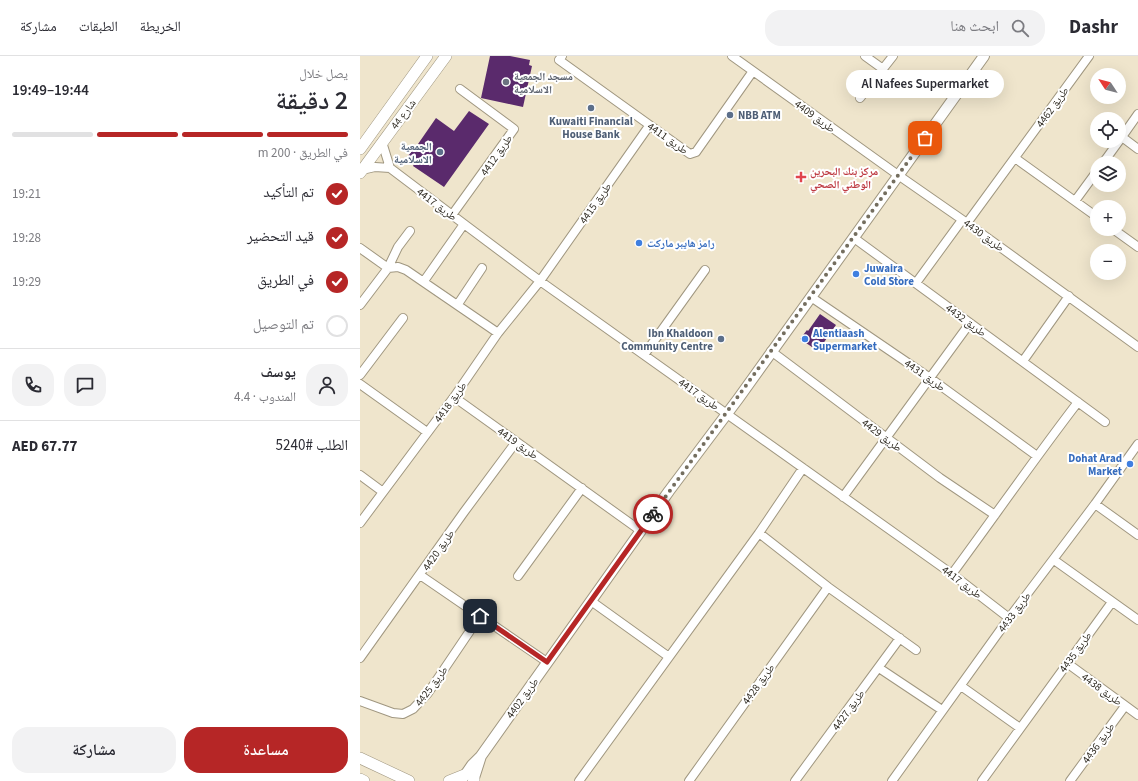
<!DOCTYPE html>
<html lang="ar">
<head>
<meta charset="utf-8">
<style>
  :root { --surface:#fff; --page:#f2f2f3; --text:#2b2b33; --muted:#7c7c81; --line:#e1e1e2; --accent:#b62626 }
  body { margin:0; font-family:"Source Sans 3","Noto Naskh Arabic",sans-serif; background:var(--page); color:var(--text); direction:rtl; height:100vh; display:flex; flex-direction:column; font-size:15px; white-space:nowrap }
  * { box-sizing:border-box; margin:0 }
  p { font-size:13px; color:var(--muted) }
  .icon { flex:none; width:22px; height:22px; fill:none; stroke:currentColor; stroke-width:2; stroke-linecap:round; stroke-linejoin:round }
  .map { position:relative; flex:1; overflow:hidden; direction:ltr }
  .details { display:flex; flex-direction:column; background:var(--surface); width:360px }
  .details>* { flex:none }
  .needle { width:26px; rotate:306deg }
  .controls { position:absolute; left:730px; top:12px; display:grid; gap:8px }
  .controls a { display:grid; place-items:center; width:36px; height:36px; border-radius:50%; background:var(--surface); box-shadow:0 4px 16px #0002; font-size:20px }
  .pin { position:absolute; display:grid; place-items:center; width:34px; height:34px; color:#fff; margin:-17px; border-radius:8px; box-shadow:0 2px 6px #0006 }
  .courier { position:absolute; display:grid; place-items:center; width:40px; height:40px; margin:-20px; border:3px solid #b62626; border-radius:50%; background:#fff; color:#222; box-shadow:0 1px 5px #0007 }
  .bubble { position:absolute; height:28px; border-radius:14px; background:var(--surface); box-shadow:0 4px 16px #0002; font-size:13px; font-weight:600; line-height:28px; text-align:center; direction:rtl }
  .overview em { font-style:normal; font-weight:600 }
  .overview div { display:flex; flex-direction:column-reverse }
  .overview { display:flex; align-items:center; justify-content:space-between; height:68px; padding:0 12px }
  h1 { font-size:26px; font-weight:600; line-height:30px }
  .bar { display:grid; grid-template-columns:repeat(4,1fr); gap:6px 4px; align-content:center; height:48px; padding:0 12px }
  .bar i { height:5px; border-radius:3px; background:var(--line) }
  .bar .on { background:var(--accent) }
  .bar p { grid-column:span 4 }
  .line { display:flex; align-items:center; gap:10px; padding:0 12px; border-top:1px solid var(--line) }
  .line div { flex:1 }
  .round { display:grid; place-items:center; flex:none; width:42px; height:42px; border-radius:16px; background:var(--page) }
  ol { padding:0 12px; list-style:none }
  li { display:flex; align-items:center; gap:12px; height:44px }
  li p { margin-inline-start:auto }
  li .icon { padding:4px; border-radius:50%; background:var(--accent); color:#fff; stroke-width:4 }
  li:last-child { color:var(--muted) }
  li i { width:22px; height:22px; border:2px solid var(--line); border-radius:50% }
  .button { display:flex; gap:8px; margin-top:auto; padding:8px 12px }
  .button a { flex:1; height:46px; border-radius:16px; background:var(--accent); color:#fff; font-size:16px; font-weight:600; line-height:46px; text-align:center }
  .button a+a { background:var(--page); color:var(--text) }
  header { display:flex; align-items:center; gap:24px; box-sizing:border-box; height:56px; padding:0 20px; background:var(--surface); border-bottom:1px solid var(--line) }
  header strong { font-size:19px }
  nav { display:flex; gap:22px; margin-inline-start:auto; font-size:14px }
  .search { width:280px; height:36px; background:var(--page); display:flex; align-items:center; gap:10px; box-sizing:border-box; padding:0 14px; border-radius:16px; color:var(--muted); font-size:15px }
  main { display:flex; flex:1; min-height:0 }
  .map>svg:first-child { display:block }
</style>
</head>
<body>
<header>
<strong>Dashr</strong>
<div class="search"><svg class="icon" aria-label="search" viewBox="0 0 24 24"><circle cx="10" cy="10" r="6"/><path d="M15 15l6 6"/></svg>ابحث هنا</div>
<nav><a>الخريطة</a><a>الطبقات</a><a>مشاركة</a></nav>
</header>
<main>
<div class="map">
<svg width="778" height="725" viewBox="0 0 778 725">
  <rect width="100%" height="100%" fill="#efe5cc"/>
  <path fill="#5a2a6c" d="M130,0H150L170,4L169,9L172,10L163,51L121,42Z
    M109,55L129,68L84,131L53,110L55,106L48,100L55,91L58,92L60,89L58,88L76,62L94,75Z
    M460,258L476,269L458,295L440,283L447,274L448,275Z"/>
  <g fill="none" stroke-linecap="round" stroke-linejoin="round">
    <g stroke="#a09780" stroke-width="10">
      <path id="minor" d="M202,0L199,4L330,98L336,96L393,15
        M372,0L538,119L607,167L778,291
        M505,0L523,13
        M500,42L533,0
        M762,81L778,93
        M759,85L778,58
        M22,86L30,112L104,168L180,225L592,518L649,562
        M655,102L737,161
        M743,107L759,85
        M2,114L15,111L30,112
        M715,145L737,115
        M92,159L154,73L100,33
        M607,167L729,0
        M753,173L778,191
        M494,182L745,366
        M0,192L28,212L38,191L50,175
        M64,225L104,168
        M556,227L602,164
        M451,241L570,322L677,400
        M98,248L122,212
        M0,249L28,212L38,211L46,214L138,277
        M411,295L580,422L635,459
        M284,299L345,214
        M663,305L709,240
        M0,319L43,262
        M0,328L67,376
        M94,341L281,475
        M0,419L23,436
        M483,441L610,267
        M735,448L778,479
        M0,467L94,341L138,277L180,225L289,70
        M399,477L468,531L556,594
        M694,504L778,564
        M592,518C634,461 675,402 718,346
        M60,519L187,606
        M158,520L222,432
        M231,545L309,601
        M0,602L104,456L156,386
        M707,607L778,659
        M519,612L582,654
        M601,630L660,672
        M0,645L33,657L43,658L53,653L68,637L120,560
        M219,725L399,477L443,412
        M329,725L468,531
        M435,725L540,582
        M532,725L649,562L735,448L778,388
        M622,725L752,546
        M710,725L765,650"/>
    </g>
    <g stroke="#a09780" stroke-width="12">
      <path id="tertiary" d="M101,725L112,709L121,700L309,435L378,343L624,0
        M113,725L121,700"/>
    </g>
    <g stroke="#a09780" stroke-width="12">
      <path id="secondary" d="M0,93L67,0
        M0,117L86,0
        M0,702L49,725
        M0,723L4,725
        M89,725L104,719
        M114,725V723"/>
    </g>
    <use href="#minor" stroke="#fff" stroke-width="8"/>
    <use href="#tertiary" stroke="#fff" stroke-width="10"/>
    <use href="#secondary" stroke="#fff" stroke-width="11"/>
  </g>
  <g fill="none" stroke-linecap="round" stroke-linejoin="round">
    <path stroke="#746e5f" stroke-width="4" stroke-dasharray="0 7.2" d="M293,458L565,82"/>
    <path stroke="#b62626" stroke-width="5" d="M120,560L187,606L293,458"/>
  </g>
  <circle fill="#6b7280" stroke="#fff" stroke-width="1.5" cx="146" cy="26" r="4"/>
  <g fill="#5c6f8a" stroke="#fff" stroke-width="1.5">
    <circle cx="231" cy="52" r="4"/>
    <circle cx="370" cy="59" r="4"/>
    <circle cx="80" cy="96" r="4"/>
    <circle cx="361" cy="283" r="4"/>
  </g>
  <path fill="#e0444e" stroke="#fff" stroke-width="1.5" d="M439 115h4v4h4v4h-4v4h-4v-4h-4v-4h4z"/>
  <g fill="#3f7fe0" stroke="#fff" stroke-width="1.5">
    <circle cx="279" cy="187" r="4"/>
    <circle cx="496" cy="218" r="4"/>
    <circle cx="445" cy="283" r="4"/>
    <circle cx="770" cy="408" r="4"/>
  </g>
  <g text-anchor="middle" stroke-width="4" stroke-linejoin="round" paint-order="stroke">
    <g font-size="11" font-weight="bold" fill="#5b616d" stroke="#fff" text-anchor="start">
      <text x="154" y="24">مسجد الجمعية<tspan x="154" dy="13">الاسلامية</tspan></text>
    </g>
    <g font-size="11" fill="#322e25" stroke="#fff">
      <text transform="translate(692 51) rotate(-54)" y="4">طريق 4462</text>
      <text transform="translate(43 58) rotate(-53)" y="4">شارع 44</text>
      <text transform="translate(455 60) rotate(36)" y="4">طريق 4409</text>
      <text transform="translate(308 82) rotate(35)" y="4">طريق 4411</text>
      <text transform="translate(136 99) rotate(-55)" y="4">طريق 4412</text>
      <text transform="translate(235 147) rotate(-55)" y="4">طريق 4415</text>
      <text transform="translate(77 148) rotate(37)" y="4">طريق 4417</text>
      <text transform="translate(624 179) rotate(36)" y="4">طريق 4430</text>
      <text transform="translate(606 264) rotate(36)" y="4">طريق 4432</text>
      <text transform="translate(565 319) rotate(35)" y="4">طريق 4431</text>
      <text transform="translate(339 338) rotate(35)" y="4">طريق 4417</text>
      <text transform="translate(90 346) rotate(-54)" y="4">طريق 4418</text>
      <text transform="translate(522 379) rotate(37)" y="4">طريق 4429</text>
      <text transform="translate(158 387) rotate(35)" y="4">طريق 4419</text>
      <text transform="translate(78 494) rotate(-55)" y="4">طريق 4420</text>
      <text transform="translate(602 526) rotate(37)" y="4">طريق 4417</text>
      <text transform="translate(654 556) rotate(-53)" y="4">طريق 4433</text>
      <text transform="translate(715 596) rotate(-54)" y="4">طريق 4435</text>
      <text transform="translate(398 628) rotate(-54)" y="4">طريق 4428</text>
      <text transform="translate(71 630) rotate(-53)" y="4">طريق 4425</text>
      <text transform="translate(742 633) rotate(36)" y="4">طريق 4438</text>
      <text transform="translate(162 642) rotate(-54)" y="4">طريق 4402</text>
      <text transform="translate(488 654) rotate(-54)" y="4">طريق 4427</text>
      <text transform="translate(738 687) rotate(-54)" y="4">طريق 4436</text>
    </g>
    <g font-size="11" font-weight="bold" fill="#4e5e75" stroke="#fff" text-anchor="end">
      <text x="378" y="63" text-anchor="start">NBB ATM</text>
      <text x="231" y="69" text-anchor="middle">Kuwaiti Financial<tspan x="231" dy="13">House Bank</tspan></text>
      <text x="72" y="94">الجمعية<tspan x="72" dy="13">الاسلامية</tspan></text>
      <text x="353" y="281">Ibn Khaldoon<tspan x="353" dy="13">Community Centre</tspan></text>
    </g>
    <g font-size="11" font-weight="bold" fill="#be3a42" stroke="#fff" text-anchor="start">
      <text x="450" y="119">مركز بنك البحرين<tspan x="450" dy="13">الوطني الصحي</tspan></text>
    </g>
    <g font-size="11" font-weight="bold" fill="#366cbe" stroke="#fff" text-anchor="start">
      <text x="287" y="191">رامز هايبر ماركت</text>
      <text x="504" y="216">Juwaira<tspan x="504" dy="13">Cold Store</tspan></text>
      <text x="453" y="281">Alentiaash<tspan x="453" dy="13">Supermarket</tspan></text>
      <text x="762" y="406" text-anchor="end">Dohat Arad<tspan x="762" dy="13">Market</tspan></text>
    </g>
  </g>
</svg>
<div class="controls">
<a><svg class="needle" viewBox="-14 -14 28 28"><path d="M0-13l5 13h-10z" fill="#e53935"/><path d="M0 13l5-13h-10z" fill="#7c7c81"/></svg></a>
<a><svg class="icon" aria-label="locate" viewBox="0 0 24 24"><circle cx="12" cy="12" r="6"/><path d="M12 2v4M12 18v4M2 12h4M18 12h4"/></svg></a>
<a><svg class="icon" aria-label="layers" viewBox="0 0 24 24"><path d="M12 4l9 5-9 5-9-5zM3 14l9 5 9-5"/></svg></a>
<a>+</a>
<a>−</a>
</div>
<div class="pin" style="left:565px;top:82px;background:#ea580c"><svg class="icon" aria-label="bag" viewBox="0 0 24 24"><path d="M5 8h14l-1 12H6zM9 8a3 3 0 0 1 6 0"/></svg></div>
<div class="pin" style="left:120px;top:560px;background:#1f2937"><svg class="icon" aria-label="home" viewBox="0 0 24 24"><path d="M3 11l9-7 9 7M6 9v11h12V9"/></svg></div>
<div class="courier" style="left:293px;top:458px"><svg class="icon" aria-label="bike" viewBox="0 0 24 24"><circle cx="6" cy="16" r="4"/><circle cx="18" cy="16" r="4"/><path d="M6 16l4-8h5l3 8M10 8l3 8H6M13 5h3"/></svg></div>
<div class="bubble" style="left:486px;top:14px;width:158px">Al Nafees Supermarket</div>
</div>
<section class="details">
<div class="overview"><div><h1>2 دقيقة</h1><p>يصل خلال</p></div><em>19:44–19:49</em></div>
<div class="bar"><i class="on"></i><i class="on"></i><i class="on"></i><i></i><p>في الطريق · 200 m</p></div>
<ol>
<li><svg class="icon" aria-label="check" viewBox="0 0 24 24"><path d="M5 12l5 5 9-10"/></svg>تم التأكيد<p>19:21</p></li>
<li><svg class="icon" aria-label="check" viewBox="0 0 24 24"><path d="M5 12l5 5 9-10"/></svg>قيد التحضير<p>19:28</p></li>
<li><svg class="icon" aria-label="check" viewBox="0 0 24 24"><path d="M5 12l5 5 9-10"/></svg>في الطريق<p>19:29</p></li>
<li><i></i>تم التوصيل</li>
</ol>
<div class="line" style="height:72px"><a class="round"><svg class="icon" aria-label="person" viewBox="0 0 24 24"><circle cx="12" cy="8" r="4"/><path d="M4 21q1-7 8-7t8 7"/></svg></a><div><b>يوسف</b><p>المندوب · 4.4</p></div><a class="round"><svg class="icon" aria-label="chat" viewBox="0 0 24 24"><path d="M4 5h16v11H9l-5 4z"/></svg></a><a class="round"><svg class="icon" aria-label="phone" viewBox="0 0 24 24"><path d="M5 4h4l2 5-3 2q2 4 5 5l2-3 5 2v4C11 20 4 13 5 4z"/></svg></a></div>
<div class="line" style="height:52px"><div>الطلب #5240</div><b>AED 67.77</b></div>
<div class="button"><a>مساعدة</a><a>مشاركة</a></div>
</section>
</main>
</body>
</html>
